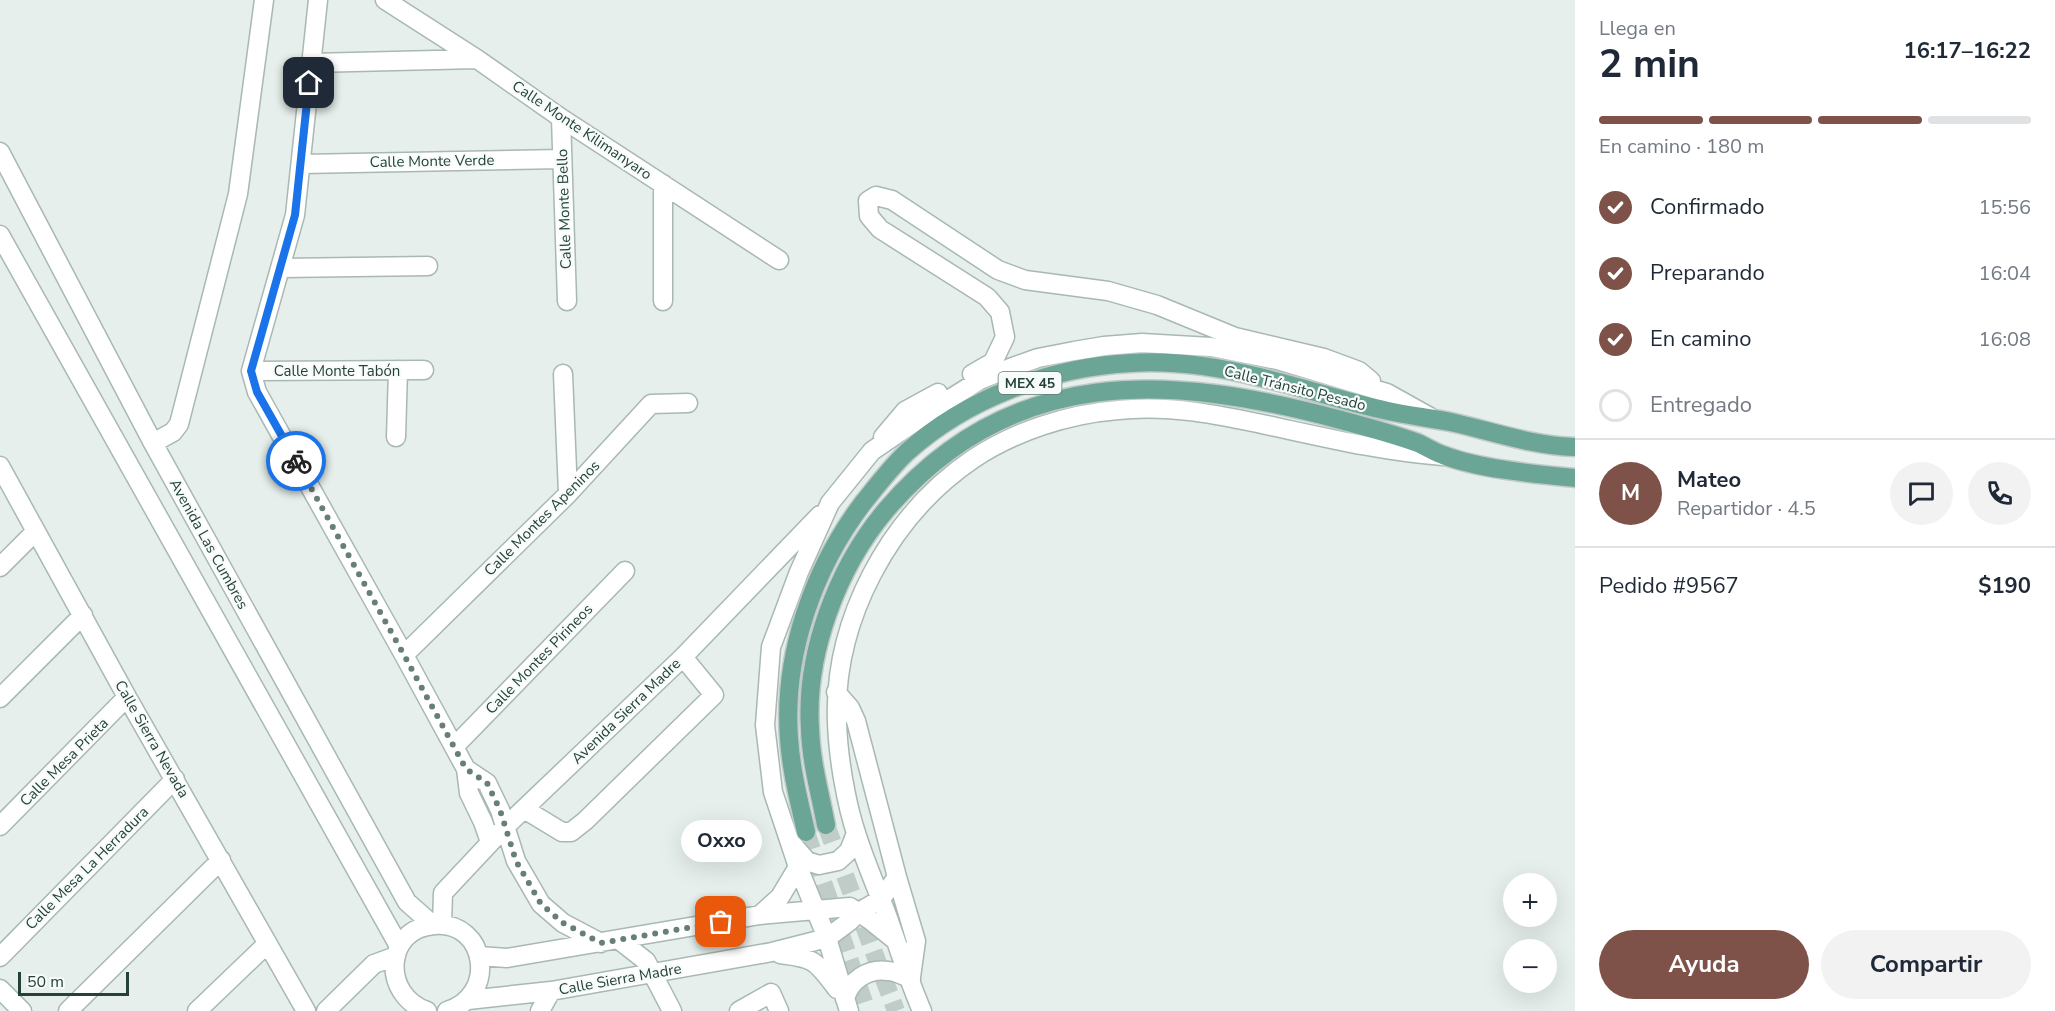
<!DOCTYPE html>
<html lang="es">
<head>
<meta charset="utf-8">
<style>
  :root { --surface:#fff; --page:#f2f2f3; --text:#1f2937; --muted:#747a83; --line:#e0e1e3; --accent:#7f5249 }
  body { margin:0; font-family:"Nunito Sans",sans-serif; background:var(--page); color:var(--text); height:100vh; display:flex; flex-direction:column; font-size:22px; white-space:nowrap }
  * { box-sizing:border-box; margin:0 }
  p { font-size:20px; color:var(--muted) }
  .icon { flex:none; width:33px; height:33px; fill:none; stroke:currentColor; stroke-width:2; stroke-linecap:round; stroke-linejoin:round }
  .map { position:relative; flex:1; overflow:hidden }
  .drawer { display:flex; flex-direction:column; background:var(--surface); width:480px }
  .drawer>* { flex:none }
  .fabs { position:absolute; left:1503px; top:873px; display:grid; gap:12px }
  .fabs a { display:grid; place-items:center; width:54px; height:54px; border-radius:50%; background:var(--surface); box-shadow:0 6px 24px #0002; font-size:30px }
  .scale { position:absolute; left:18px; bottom:15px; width:111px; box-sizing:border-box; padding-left:6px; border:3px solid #24423a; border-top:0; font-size:16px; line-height:21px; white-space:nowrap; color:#24423a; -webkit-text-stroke:4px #f7fbf9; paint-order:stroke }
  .pin { position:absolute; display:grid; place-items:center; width:51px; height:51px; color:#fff; margin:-26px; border-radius:12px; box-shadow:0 3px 9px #0006 }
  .courier { position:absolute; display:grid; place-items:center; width:60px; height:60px; margin:-30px; border:4px solid #1a73e8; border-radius:50%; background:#fff; color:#222; box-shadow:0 2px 8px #0007 }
  .bubble { position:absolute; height:42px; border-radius:21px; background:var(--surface); box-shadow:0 6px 24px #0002; font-size:20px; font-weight:700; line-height:42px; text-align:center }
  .headline em { font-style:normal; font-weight:700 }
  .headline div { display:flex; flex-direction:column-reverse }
  .headline { display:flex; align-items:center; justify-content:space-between; height:102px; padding:0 24px }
  h1 { font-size:39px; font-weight:700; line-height:45px }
  .bar { display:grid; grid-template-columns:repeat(4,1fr); gap:9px 6px; align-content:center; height:72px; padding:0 24px }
  .bar i { height:8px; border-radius:4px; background:var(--line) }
  .bar .selected { background:var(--accent) }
  .bar p { grid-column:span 4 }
  .line { display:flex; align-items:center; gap:15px; padding:0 24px; border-top:2px solid var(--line) }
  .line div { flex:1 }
  .round { display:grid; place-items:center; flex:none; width:63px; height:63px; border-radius:32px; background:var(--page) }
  ol { padding:0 24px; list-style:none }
  li { display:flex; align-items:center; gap:18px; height:66px }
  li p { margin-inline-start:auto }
  li .icon { padding:6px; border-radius:50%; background:var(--accent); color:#fff; stroke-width:4 }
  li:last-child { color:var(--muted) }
  li i { width:33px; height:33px; border:3px solid var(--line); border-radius:50% }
  .primary-button { display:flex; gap:12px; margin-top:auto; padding:12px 24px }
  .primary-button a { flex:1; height:69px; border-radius:36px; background:var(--accent); color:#fff; font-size:24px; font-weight:700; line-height:69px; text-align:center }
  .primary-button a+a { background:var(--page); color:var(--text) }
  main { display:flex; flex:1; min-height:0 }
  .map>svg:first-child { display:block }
</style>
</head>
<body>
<main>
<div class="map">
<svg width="1575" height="1011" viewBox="0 0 1575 1011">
  <rect width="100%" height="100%" fill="#e6efeb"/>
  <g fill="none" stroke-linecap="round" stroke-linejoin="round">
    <path stroke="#bfccc8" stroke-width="18" stroke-dasharray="18 9" stroke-linecap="butt" d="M826,825L896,1011
      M806,832L867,1011"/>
    <g stroke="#a8b8b2" stroke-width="21">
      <path id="minor" d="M385,0L477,59L561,118L779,260
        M311,63L477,59
        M561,118L567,301
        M0,152L153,443L407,902L433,925
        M302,164L562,159
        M0,235L399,946
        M282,268L428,266
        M663,301V184
        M251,371L257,392L404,655L466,769L469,793L483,822L490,842
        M251,371L295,215L318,0
        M251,371L424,370
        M563,374L568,494
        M972,374L993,362L1005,337L1000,312L987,297L880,229L869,216L868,201L876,196L892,200L998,270L1025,280L1108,291L1157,305L1235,337L1324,358L1359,371L1371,381
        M396,437L398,370
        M883,437L905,411L938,393
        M153,443L173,432L179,424L238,194L264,0
        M0,466L127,697L306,1011
        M0,567L36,531
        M404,655L568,494L651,404L688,403
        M836,692L850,708L856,721L897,877L916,941L911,977
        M0,698L83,615
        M454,747L625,571
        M466,769L487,783L500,810L516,861L541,904L563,923L601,943
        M524,809L562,832H571L585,821L714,695L683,657
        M0,826L127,697
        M792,844L807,861L819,865L838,861L849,851L856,833
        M760,915L780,897L798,867
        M442,925L443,893L505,827L683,657L820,515
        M619,940L646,961L672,1011
        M780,954C815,958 816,961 837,989
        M479,956L507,958L760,915L850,907L870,920L895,940
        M0,957L175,779
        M0,989L22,1011
        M845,999C850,980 868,968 888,971C896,971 904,976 911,979
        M468,1000L551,991L772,952L827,938L850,921L859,912L881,899L897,877
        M68,1011L221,860
        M197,1011L267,944
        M326,1011L374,964L396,956
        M427,1011C381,995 384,928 435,925C487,921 498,996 447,1011
        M540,1011L551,991
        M739,1011L771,993L779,1011
        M849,1011L827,938L798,867L773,792L765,725L771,647L799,572L830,503L872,451L929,412L980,380L1010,368L1038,358L1074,351L1104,346L1142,343L1211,347L1277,360L1387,393L1430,417
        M922,1011C909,981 899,949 888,918C878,891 866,864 857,836C846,804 838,756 837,722C833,621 889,516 973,459C1015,431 1068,414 1118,410C1171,404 1224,416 1276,427C1331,439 1387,452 1443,456"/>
    </g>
    <g stroke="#c2cac8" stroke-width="21">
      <path id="major" d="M826,825C820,793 811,762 810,729C805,654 837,568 886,510C1011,363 1170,374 1341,420C1367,427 1393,434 1418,443C1427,447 1434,452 1443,455C1479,469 1535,474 1575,478
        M806,832C799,801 791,770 789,738C783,655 813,569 863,503C877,486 890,468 907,452C967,398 1051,367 1131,363C1173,360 1218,367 1259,377C1302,387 1345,402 1388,411C1410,416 1433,418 1455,423C1494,432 1534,446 1575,447"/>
    </g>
    <use href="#minor" stroke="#fff" stroke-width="18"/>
    <use href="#major" stroke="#6aa596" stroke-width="18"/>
  </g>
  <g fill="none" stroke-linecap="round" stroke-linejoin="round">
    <path stroke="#687f78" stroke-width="6" stroke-dasharray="0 10.8" d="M296,461L404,655L466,769L487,783L500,810L516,861L541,904L563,923L601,943L721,922"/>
    <path stroke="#1a73e8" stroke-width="8" d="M296,461L257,392L251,371L295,215L309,83"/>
  </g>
  <g text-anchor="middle" stroke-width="4.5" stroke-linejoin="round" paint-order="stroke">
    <rect fill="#f7fbf9" stroke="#637a73" stroke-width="1.5" x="998.5" y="372" width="63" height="22" rx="4.5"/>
    <g font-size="14" font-weight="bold" fill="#24423a">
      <text x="1030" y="388">MEX 45</text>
    </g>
    <g font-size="15" fill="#24423a" stroke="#f7fbf9">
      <text transform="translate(582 130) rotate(34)" y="5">Calle Monte Kilimanyaro</text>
      <text transform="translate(432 161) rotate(-1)" y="5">Calle Monte Verde</text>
      <text transform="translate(564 209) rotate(-92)" y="5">Calle Monte Bello</text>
      <text x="337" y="376">Calle Monte Tabón</text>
      <text transform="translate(1295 388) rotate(14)" y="5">Calle Tránsito Pesado</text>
      <text transform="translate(542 518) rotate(-45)" y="5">Calle Montes Apeninos</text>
      <text transform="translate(209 544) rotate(61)" y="5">Avenida Las Cumbres</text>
      <text transform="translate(539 659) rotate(-46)" y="5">Calle Montes Pirineos</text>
      <text transform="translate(626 711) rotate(-44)" y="5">Avenida Sierra Madre</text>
      <text transform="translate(152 739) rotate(60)" y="5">Calle Sierra Nevada</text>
      <text transform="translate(64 762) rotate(-45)" y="5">Calle Mesa Prieta</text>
      <text transform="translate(87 868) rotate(-45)" y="5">Calle Mesa La Herradura</text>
      <text transform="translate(620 979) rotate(-10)" y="5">Calle Sierra Madre</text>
    </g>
  </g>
</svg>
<div class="fabs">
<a>+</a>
<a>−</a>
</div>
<div class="scale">50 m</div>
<div class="pin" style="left:721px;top:922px;background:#ea580c"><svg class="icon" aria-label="bag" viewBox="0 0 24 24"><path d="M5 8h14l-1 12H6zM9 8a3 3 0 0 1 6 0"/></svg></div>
<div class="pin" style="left:309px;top:83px;background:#1f2937"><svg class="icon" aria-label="home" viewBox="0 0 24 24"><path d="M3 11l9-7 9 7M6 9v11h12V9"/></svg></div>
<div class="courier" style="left:296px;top:461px"><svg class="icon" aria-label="bike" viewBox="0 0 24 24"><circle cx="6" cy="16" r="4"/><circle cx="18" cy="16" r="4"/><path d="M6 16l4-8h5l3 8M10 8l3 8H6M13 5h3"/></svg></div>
<div class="bubble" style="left:681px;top:820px;width:81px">Oxxo</div>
</div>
<section class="drawer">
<div class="headline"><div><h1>2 min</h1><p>Llega en</p></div><em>16:17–16:22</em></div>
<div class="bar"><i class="selected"></i><i class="selected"></i><i class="selected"></i><i></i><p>En camino · 180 m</p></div>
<ol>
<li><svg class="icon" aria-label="check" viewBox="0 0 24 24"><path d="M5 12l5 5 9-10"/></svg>Confirmado<p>15:56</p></li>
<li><svg class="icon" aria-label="check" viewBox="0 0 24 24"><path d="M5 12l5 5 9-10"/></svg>Preparando<p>16:04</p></li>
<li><svg class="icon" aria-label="check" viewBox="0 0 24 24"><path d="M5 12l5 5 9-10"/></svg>En camino<p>16:08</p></li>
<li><i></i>Entregado</li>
</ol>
<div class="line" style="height:108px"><b class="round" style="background:var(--accent);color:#fff">M</b><div><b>Mateo</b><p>Repartidor · 4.5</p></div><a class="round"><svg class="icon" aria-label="chat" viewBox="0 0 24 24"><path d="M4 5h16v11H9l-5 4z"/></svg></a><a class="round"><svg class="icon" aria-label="phone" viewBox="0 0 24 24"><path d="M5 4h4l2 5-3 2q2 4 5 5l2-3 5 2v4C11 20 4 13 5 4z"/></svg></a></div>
<div class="line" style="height:78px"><div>Pedido #9567</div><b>$190</b></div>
<div class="primary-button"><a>Ayuda</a><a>Compartir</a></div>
</section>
</main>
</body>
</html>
